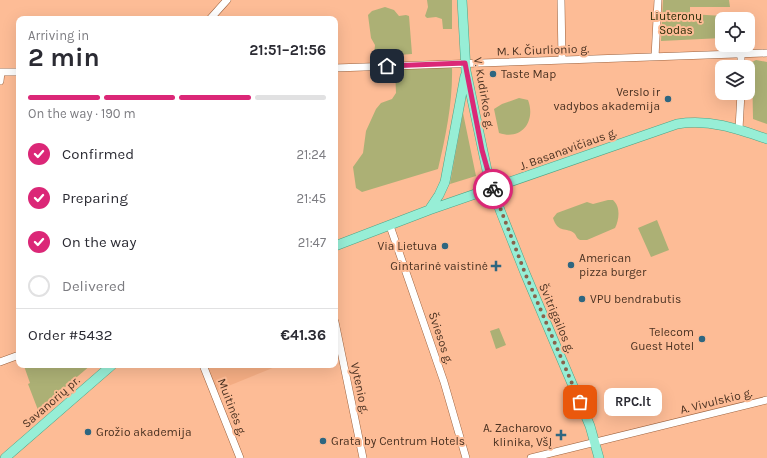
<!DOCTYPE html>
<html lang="en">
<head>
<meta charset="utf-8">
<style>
  :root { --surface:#fff; --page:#f2f2f3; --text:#2b2b33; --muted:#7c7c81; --line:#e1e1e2; --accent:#db2777 }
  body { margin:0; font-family:Karla,sans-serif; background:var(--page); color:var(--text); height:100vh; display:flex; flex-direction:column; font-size:15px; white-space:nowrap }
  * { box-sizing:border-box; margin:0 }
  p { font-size:13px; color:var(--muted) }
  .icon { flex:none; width:22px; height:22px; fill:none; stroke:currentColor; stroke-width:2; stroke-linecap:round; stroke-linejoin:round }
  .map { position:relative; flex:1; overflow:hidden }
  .sheet { position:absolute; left:16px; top:16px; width:322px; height:352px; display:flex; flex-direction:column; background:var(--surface); border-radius:8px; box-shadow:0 4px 16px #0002 }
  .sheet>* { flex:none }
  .tools { position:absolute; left:715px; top:12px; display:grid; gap:8px }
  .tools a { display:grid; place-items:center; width:40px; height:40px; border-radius:8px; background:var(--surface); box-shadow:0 4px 16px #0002; font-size:20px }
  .pin { position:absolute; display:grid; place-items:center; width:34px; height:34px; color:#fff; margin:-17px; border-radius:8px; box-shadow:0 2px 6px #0006 }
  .courier { position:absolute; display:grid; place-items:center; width:40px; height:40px; margin:-20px; border:3px solid #db2777; border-radius:50%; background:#fff; color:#222; box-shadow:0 1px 5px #0007 }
  .bubble { position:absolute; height:28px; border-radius:8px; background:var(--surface); box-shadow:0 4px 16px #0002; font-size:13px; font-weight:700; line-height:28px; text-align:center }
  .headline em { font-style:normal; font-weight:700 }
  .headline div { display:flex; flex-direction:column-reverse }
  .headline { display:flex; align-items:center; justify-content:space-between; height:68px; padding:0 12px }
  h1 { font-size:26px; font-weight:700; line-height:30px }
  .bar { display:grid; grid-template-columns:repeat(4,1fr); gap:6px 4px; align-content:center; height:48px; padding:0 12px }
  .bar i { height:5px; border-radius:3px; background:var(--line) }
  .bar .active { background:var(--accent) }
  .bar p { grid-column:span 4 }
  .line { display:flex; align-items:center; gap:10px; padding:0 12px; border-top:1px solid var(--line) }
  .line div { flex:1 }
  ol { padding:0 12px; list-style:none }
  li { display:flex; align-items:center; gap:12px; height:44px }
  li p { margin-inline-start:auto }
  li .icon { padding:4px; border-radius:50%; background:var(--accent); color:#fff; stroke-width:4 }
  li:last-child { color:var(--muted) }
  li i { width:22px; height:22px; border:2px solid var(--line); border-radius:50% }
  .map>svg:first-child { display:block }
</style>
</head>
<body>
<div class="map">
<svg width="767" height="458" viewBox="0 0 767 458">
  <rect width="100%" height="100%" fill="#fdbc96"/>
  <path fill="#f5ae84" d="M205,365H280L216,391Z"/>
  <path fill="#acb075" d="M427,0H452V29H443L442,19L436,17L427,18L425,16L428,7Z
    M663,0H729L730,7H690V14L723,16L722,38L661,41Z
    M385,7L394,10L399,16L406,15L409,16L412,54L384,56L374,55L375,45L371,38L368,15L372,11Z
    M756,60L767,62V124L753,119L752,62Z
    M452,66C453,101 446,135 438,169L362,192L356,188L353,167L363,153L366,131L376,109L381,103L392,99L396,93L395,68Z
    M519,98L528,100C536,121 522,141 499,133L494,109L502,104Z
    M463,113L476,176L450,184Z
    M608,200H613C621,207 619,220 615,228L587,240H580C576,238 577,236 574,233C567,227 558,234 553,218L557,213L587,202L593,204Z
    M657,220L669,250L651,257L638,228Z
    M499,328L506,345L496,349L490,331Z
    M91,365L38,410L28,384L30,383L24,366Z"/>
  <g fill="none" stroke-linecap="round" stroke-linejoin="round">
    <g stroke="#9c623e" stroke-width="8">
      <path id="minor" d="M561,0L562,60
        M210,19L227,0
        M655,57L658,0
        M741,67V54
        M335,68L767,53
        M0,72H19
        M0,81L1,72
        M739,129L741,93
        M390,226L444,382L466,458
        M335,322L363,458
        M0,362L19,355
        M203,365L240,458
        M531,458L767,400"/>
    </g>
    <g stroke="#4fa485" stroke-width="10">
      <path id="major" d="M462,0L466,71L488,175L500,210L525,273L590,426L599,458
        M429,210L439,195L445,182L465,76
        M335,246L429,210L677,124C709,119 736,128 767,139
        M5,458L112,365"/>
    </g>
    <use href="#minor" stroke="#fff" stroke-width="7"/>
    <use href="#major" stroke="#97eed6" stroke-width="9"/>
  </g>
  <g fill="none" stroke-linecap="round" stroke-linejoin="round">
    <path stroke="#89624b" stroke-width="4" stroke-dasharray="0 7.2" d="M493,189L525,273L580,402"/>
    <path stroke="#db2777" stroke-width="5" d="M387,66L465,63L482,150L493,189"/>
  </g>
  <g fill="#2e6680" stroke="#fdbc96" stroke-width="1.5">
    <circle cx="493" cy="74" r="4"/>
    <circle cx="668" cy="99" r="4"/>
    <circle cx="445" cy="246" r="4"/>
    <circle cx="571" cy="265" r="4"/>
    <path d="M494 260h4v4h4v4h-4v4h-4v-4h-4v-4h4z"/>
    <circle cx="582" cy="299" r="4"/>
    <circle cx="702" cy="339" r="4"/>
    <circle cx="88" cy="432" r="4"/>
    <path d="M559 429h4v4h4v4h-4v4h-4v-4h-4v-4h4z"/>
    <circle cx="323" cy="441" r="4"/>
  </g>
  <g text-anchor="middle" stroke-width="4" stroke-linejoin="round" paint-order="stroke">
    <g font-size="12" fill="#2c2e09" stroke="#fdbc96">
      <text x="676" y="20">Liuteronų<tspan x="676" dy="14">Sodas</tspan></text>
    </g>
    <g font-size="12" fill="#4b3222" stroke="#fdbc96">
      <text transform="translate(543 50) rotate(-2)" y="4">M. K. Čiurlionio g.</text>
      <text transform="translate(484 93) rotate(80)" y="4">V. Kudirkos g.</text>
      <text transform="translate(568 149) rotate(-20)" y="4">J. Basanavičiaus g.</text>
      <text transform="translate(557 318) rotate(67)" y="4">Švitrigailos g.</text>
      <text transform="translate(441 338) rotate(71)" y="4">Šviesos g.</text>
      <text transform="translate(360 388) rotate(78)" y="4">Vytenio g.</text>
      <text transform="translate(716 401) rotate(-14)" y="4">A. Vivulskio g.</text>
      <text transform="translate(51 402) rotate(-41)" y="4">Savanorių pr.</text>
      <text transform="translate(232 407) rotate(69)" y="4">Muitinės g.</text>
    </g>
    <g font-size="12" fill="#4b3222" stroke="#fdbc96" text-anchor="start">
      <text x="501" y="78">Taste Map</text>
      <text x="660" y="96" text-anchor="end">Verslo ir<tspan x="660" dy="14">vadybos akademija</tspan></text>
      <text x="437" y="250" text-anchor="end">Via Lietuva</text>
      <text x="579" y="262">American<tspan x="579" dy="14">pizza burger</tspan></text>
      <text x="488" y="270" text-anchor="end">Gintarinė vaistinė</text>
      <text x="590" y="303">VPU bendrabutis</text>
      <text x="694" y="336" text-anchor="end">Telecom<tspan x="694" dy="14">Guest Hotel</tspan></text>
      <text x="552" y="432" text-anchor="end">A. Zacharovo<tspan x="552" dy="14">klinika, VšĮ</tspan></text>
      <text x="96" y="436">Grožio akademija</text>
      <text x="331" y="445">Grata by Centrum Hotels</text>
    </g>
  </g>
</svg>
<div class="tools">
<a><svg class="icon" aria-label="locate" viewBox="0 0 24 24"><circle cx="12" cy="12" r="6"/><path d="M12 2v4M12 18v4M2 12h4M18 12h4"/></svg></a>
<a><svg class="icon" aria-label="layers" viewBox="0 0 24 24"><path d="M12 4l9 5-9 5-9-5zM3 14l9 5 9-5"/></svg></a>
</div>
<div class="pin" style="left:580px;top:402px;background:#ea580c"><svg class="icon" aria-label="bag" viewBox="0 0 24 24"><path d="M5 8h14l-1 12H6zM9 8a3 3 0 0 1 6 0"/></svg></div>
<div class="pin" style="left:387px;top:66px;background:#1f2937"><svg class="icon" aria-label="home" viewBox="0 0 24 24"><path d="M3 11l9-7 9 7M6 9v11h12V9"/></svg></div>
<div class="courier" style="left:493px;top:189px"><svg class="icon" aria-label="bike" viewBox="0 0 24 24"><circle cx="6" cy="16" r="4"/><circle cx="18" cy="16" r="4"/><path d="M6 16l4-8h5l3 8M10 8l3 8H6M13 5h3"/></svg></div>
<div class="bubble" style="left:604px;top:388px;width:58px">RPC.lt</div>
<section class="sheet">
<div class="headline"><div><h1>2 min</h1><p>Arriving in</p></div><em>21:51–21:56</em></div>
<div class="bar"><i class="active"></i><i class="active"></i><i class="active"></i><i></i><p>On the way · 190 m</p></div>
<ol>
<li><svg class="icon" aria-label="check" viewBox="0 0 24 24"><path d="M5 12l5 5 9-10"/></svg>Confirmed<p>21:24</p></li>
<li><svg class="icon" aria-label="check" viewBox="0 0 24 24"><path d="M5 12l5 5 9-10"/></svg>Preparing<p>21:45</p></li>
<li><svg class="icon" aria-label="check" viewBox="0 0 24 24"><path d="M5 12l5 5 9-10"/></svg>On the way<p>21:47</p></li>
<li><i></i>Delivered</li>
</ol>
<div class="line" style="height:52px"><div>Order #5432</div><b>€41.36</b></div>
</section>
</div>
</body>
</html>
